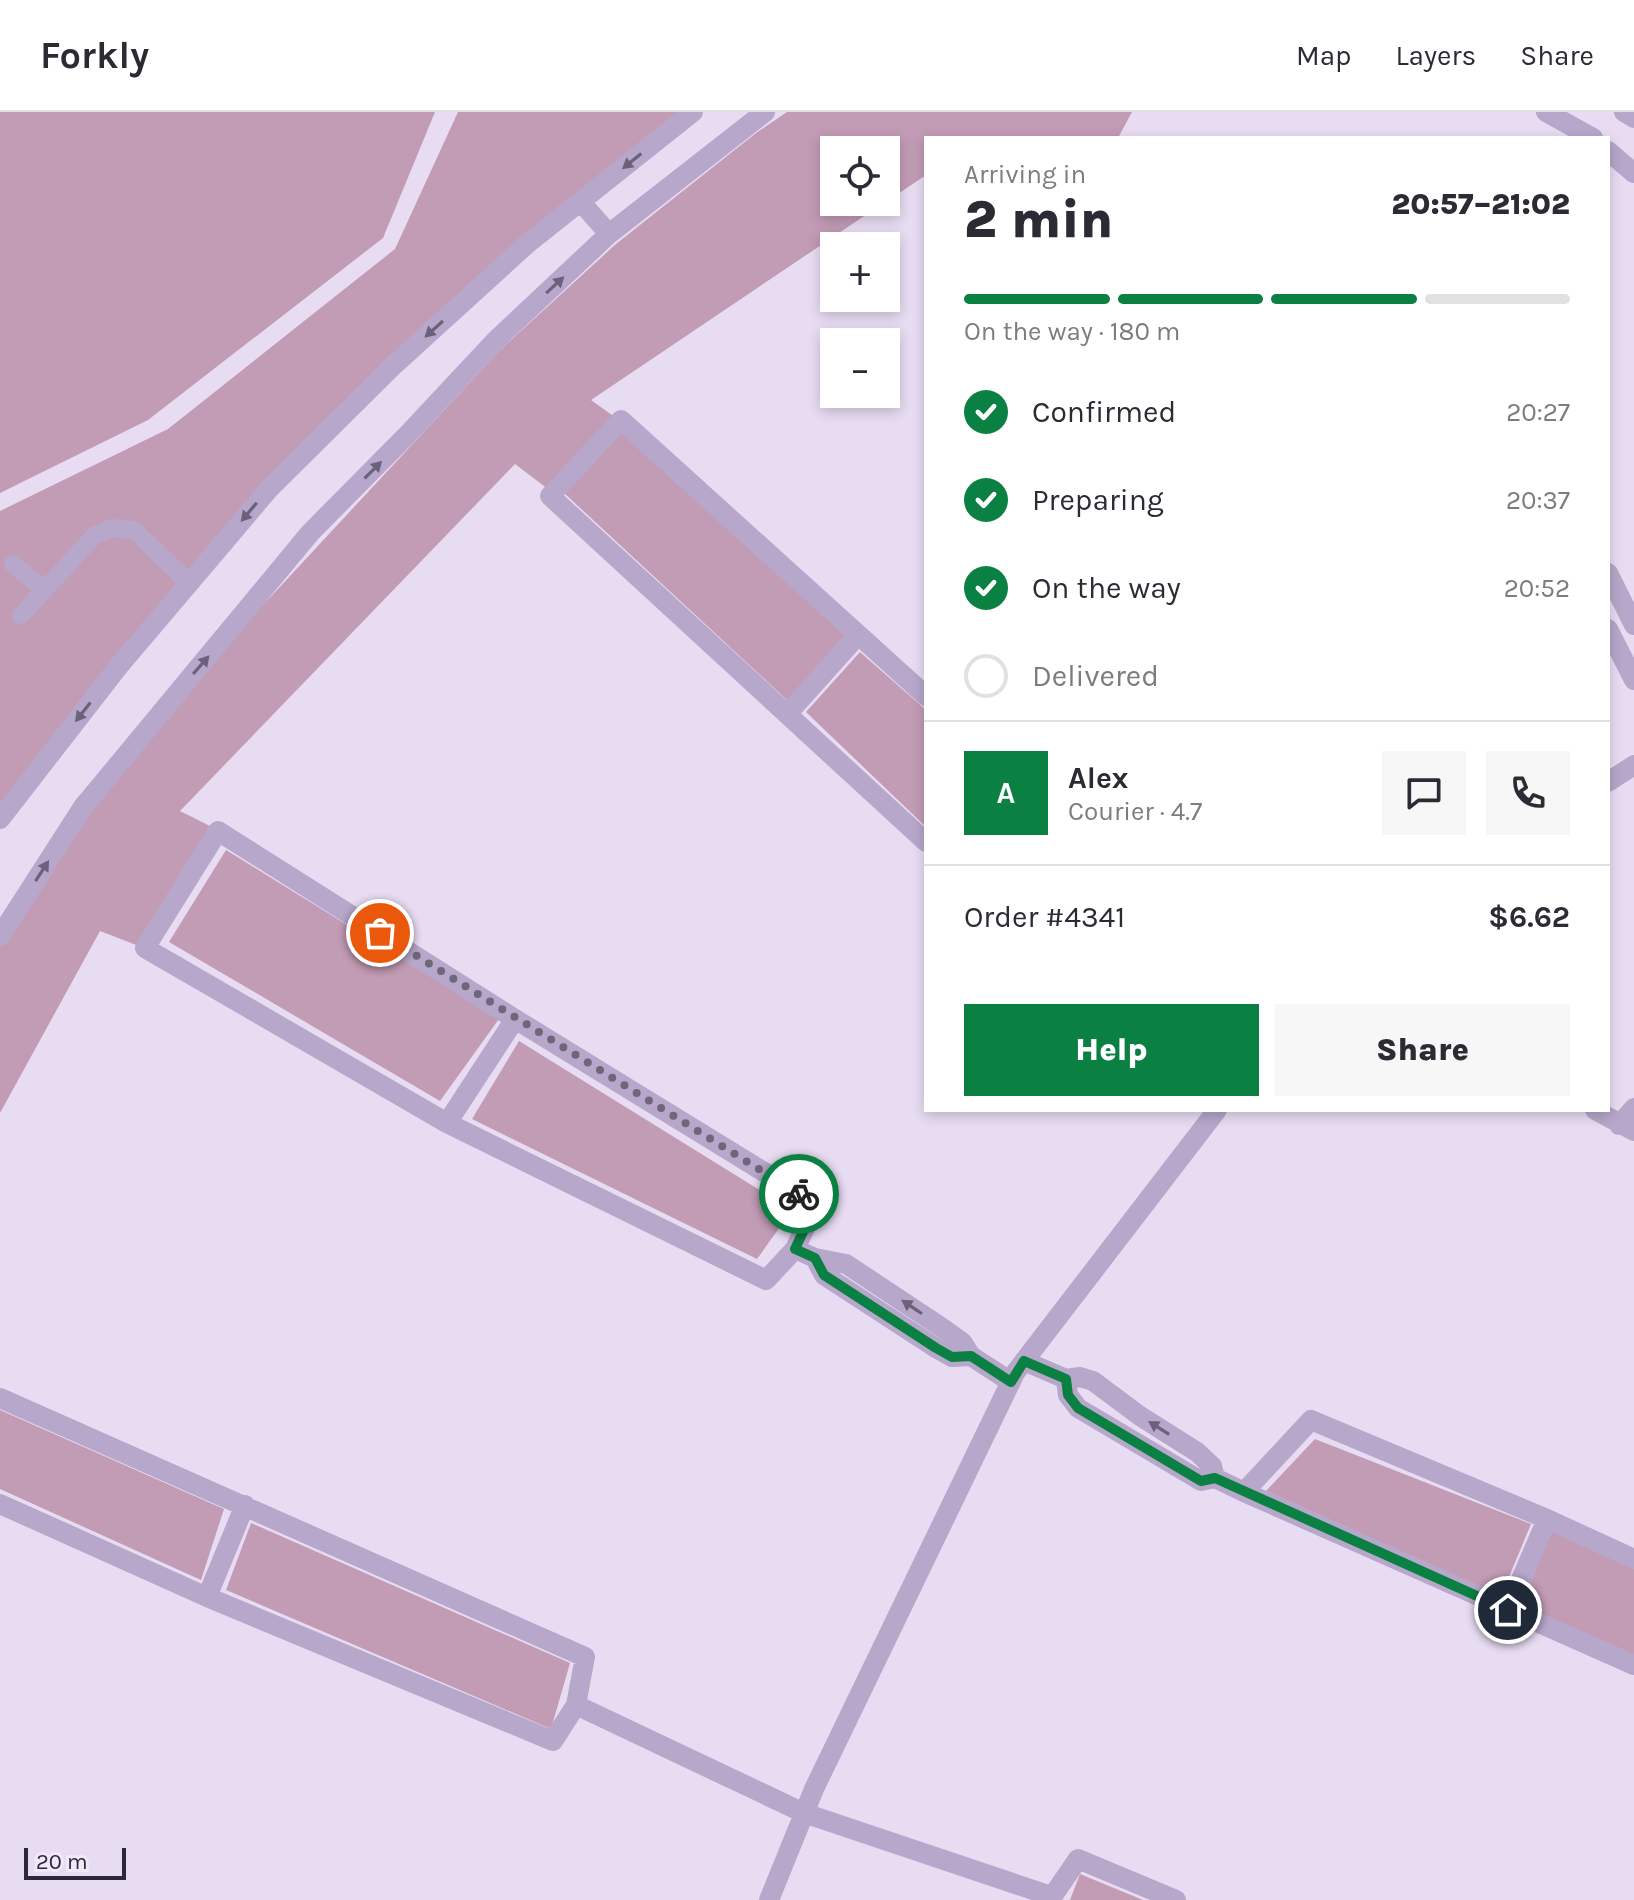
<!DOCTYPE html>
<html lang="en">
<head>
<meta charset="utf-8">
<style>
  :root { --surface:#fff; --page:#f7f7f7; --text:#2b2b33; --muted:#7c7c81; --line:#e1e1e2; --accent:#0b8043 }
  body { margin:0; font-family:Karla,sans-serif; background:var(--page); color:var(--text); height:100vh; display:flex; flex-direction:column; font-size:30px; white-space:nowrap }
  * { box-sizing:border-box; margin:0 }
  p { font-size:26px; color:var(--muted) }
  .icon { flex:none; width:44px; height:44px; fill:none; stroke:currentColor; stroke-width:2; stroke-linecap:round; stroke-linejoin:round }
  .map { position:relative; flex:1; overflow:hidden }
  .side { position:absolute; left:924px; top:24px; width:686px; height:976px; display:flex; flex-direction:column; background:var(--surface); border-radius:0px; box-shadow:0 4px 12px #0003 }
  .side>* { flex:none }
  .fabs { position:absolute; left:820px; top:24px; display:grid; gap:16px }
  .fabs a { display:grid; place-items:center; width:80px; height:80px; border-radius:0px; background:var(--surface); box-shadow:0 4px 12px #0003; font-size:40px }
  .scale { position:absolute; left:24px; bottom:20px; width:102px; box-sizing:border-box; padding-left:8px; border:4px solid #2d2838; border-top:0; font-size:22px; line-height:28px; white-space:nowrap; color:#2d2838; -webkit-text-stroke:6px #f2e8fa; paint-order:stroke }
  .pin { position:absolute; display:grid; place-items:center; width:68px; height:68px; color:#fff; margin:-34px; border:4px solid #fff; border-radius:50%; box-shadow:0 2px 8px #0007 }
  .courier { position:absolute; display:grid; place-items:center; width:80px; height:80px; margin:-40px; border:6px solid #0b8043; border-radius:50%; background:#fff; color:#222; box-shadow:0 2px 10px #0007 }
  .summary em { font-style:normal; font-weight:800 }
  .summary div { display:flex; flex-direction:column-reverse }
  .summary { display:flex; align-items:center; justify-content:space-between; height:136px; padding:0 40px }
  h1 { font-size:52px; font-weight:800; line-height:60px }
  .bar { display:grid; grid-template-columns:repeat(4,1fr); gap:12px 8px; align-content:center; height:96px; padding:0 40px }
  .bar i { height:10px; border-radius:6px; background:var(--line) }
  .bar .current { background:var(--accent) }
  .bar p { grid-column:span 4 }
  .line { display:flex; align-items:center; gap:20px; padding:0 40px; border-top:2px solid var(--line) }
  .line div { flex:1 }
  .round { display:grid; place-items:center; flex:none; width:84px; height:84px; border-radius:0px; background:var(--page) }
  ol { padding:0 40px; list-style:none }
  li { display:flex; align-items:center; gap:24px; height:88px }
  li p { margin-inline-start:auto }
  li .icon { padding:8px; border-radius:50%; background:var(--accent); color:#fff; stroke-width:4 }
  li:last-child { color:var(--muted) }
  li i { width:44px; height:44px; border:4px solid var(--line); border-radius:50% }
  .primary-button { display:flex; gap:16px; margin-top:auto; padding:16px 40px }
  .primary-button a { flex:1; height:92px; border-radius:0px; background:var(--accent); color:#fff; font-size:32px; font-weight:800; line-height:92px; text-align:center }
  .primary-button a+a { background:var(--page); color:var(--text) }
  header { display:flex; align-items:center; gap:48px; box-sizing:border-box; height:112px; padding:0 40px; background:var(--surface); border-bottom:2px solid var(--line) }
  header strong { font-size:38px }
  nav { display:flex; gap:44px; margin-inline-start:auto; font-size:28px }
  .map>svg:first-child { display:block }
</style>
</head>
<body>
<header>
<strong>Forkly</strong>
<nav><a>Map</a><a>Layers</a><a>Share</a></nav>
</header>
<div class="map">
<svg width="1634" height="1788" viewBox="0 0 1634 1788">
  <rect width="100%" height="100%" fill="#e8dcf3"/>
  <path fill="#c29bb5" d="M0,0H435L383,126L148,308L0,381Z
    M458,0H680L392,250L0,700V399L168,317L395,137Z
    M787,0H1132L1118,26H926V63L886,90V38H834V90H885L591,288L616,306L548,377L515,352L180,699L216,717L144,836L100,819L0,1001V834L89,700L236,522L500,238L616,132L756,21Z
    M620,319L846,523L787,588L564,381Z
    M860,540L926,598V715L806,600Z
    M226,738L499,907L440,989L169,830Z
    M519,929L792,1098L757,1147L472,1007Z
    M0,1298L224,1397L201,1468L0,1377Z
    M1315,1327L1531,1412L1501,1484L1266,1379Z
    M251,1411L570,1551L551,1617L226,1478Z
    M1551,1419L1634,1457V1544L1521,1495Z
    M1080,1762L1143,1788H1070Z"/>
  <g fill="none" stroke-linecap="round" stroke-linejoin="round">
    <path stroke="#b7a7cb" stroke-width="18" d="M13,452L44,478
      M21,503L95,423L113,416L134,418L189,471"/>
    <path stroke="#b7a7cb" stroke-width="20" d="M1546,0L1593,26
      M1624,0L1634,6
      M1608,39L1634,61
      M581,90L609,122
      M1608,461L1634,513
      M1608,517L1634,568
      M926,584L621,308L550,384L926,730
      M788,601L858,523
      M1608,670L1634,653
      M0,707L118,555L268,378L394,253L527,132L693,0
      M218,719L515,907L816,1092L795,1137L766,1168L447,1011L145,836Z
      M0,824L83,695L310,421L408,322L495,229L609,122L765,0
      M1595,998L1634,1019
      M447,1011L515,907
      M1619,1013L1634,996
      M795,1137L815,1146L846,1152L944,1217L962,1230L971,1244L1011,1270
      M815,1146L824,1163L936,1236L952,1245L971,1244
      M1024,1249L1066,1267L1080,1265L1093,1269L1140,1304L1197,1340L1212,1354L1215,1366
      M1066,1267L1068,1283L1078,1296L1201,1369L1215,1366L1244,1380
      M0,1286L585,1545L576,1593L553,1629L207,1485L0,1392
      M1634,1447L1547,1407L1311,1308L1244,1380L1634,1553
      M207,1485L245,1393
      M1508,1498L1547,1407
      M576,1593L804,1701L1051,1784
      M769,1788L814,1677L1015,1261L1217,998
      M1050,1788L1078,1747L1176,1788"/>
  </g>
  <defs><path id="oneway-solid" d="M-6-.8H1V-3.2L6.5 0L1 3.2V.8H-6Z" transform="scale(2)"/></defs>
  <g fill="#6b617a">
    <use href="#oneway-solid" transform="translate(632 49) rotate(141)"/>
    <use href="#oneway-solid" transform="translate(555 173) rotate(-43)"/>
    <use href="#oneway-solid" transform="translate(434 217) rotate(138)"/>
    <use href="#oneway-solid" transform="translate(373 358) rotate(-45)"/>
    <use href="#oneway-solid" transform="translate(249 400) rotate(130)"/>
    <use href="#oneway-solid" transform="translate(201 553) rotate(-49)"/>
    <use href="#oneway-solid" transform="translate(83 600) rotate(128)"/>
    <use href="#oneway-solid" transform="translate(42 759) rotate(-57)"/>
    <use href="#oneway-solid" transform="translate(912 1195) rotate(-146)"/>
    <use href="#oneway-solid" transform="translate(1159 1316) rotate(-148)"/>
  </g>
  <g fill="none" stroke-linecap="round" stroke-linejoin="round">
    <path stroke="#6e6779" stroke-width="8" stroke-dasharray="0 14.4" d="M380,821L799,1082"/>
    <path stroke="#0b8043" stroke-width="10" d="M799,1082L816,1092L795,1137L815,1146L824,1163L936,1236L952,1245L971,1244L1011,1270L1024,1249L1066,1267L1068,1283L1078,1296L1201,1369L1215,1366L1508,1498"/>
  </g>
</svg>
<div class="fabs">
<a><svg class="icon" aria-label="locate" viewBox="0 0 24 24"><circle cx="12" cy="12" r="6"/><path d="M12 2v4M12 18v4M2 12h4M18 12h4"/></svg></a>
<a>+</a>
<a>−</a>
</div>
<div class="scale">20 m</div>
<div class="pin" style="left:380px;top:821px;background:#ea580c"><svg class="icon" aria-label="bag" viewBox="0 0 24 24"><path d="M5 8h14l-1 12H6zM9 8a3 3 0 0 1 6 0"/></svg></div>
<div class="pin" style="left:1508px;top:1498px;background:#1f2937"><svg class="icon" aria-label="home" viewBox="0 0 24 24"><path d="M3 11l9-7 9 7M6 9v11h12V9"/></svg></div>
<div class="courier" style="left:799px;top:1082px"><svg class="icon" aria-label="bike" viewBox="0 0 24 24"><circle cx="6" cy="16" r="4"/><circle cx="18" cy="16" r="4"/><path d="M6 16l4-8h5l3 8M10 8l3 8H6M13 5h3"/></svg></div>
<section class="side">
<div class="summary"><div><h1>2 min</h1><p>Arriving in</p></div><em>20:57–21:02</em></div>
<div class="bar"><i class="current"></i><i class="current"></i><i class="current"></i><i></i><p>On the way · 180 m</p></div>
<ol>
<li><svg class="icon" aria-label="check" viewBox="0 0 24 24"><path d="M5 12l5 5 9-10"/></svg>Confirmed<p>20:27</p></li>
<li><svg class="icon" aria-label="check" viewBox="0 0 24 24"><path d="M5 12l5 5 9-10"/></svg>Preparing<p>20:37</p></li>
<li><svg class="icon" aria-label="check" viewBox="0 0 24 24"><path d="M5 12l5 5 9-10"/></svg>On the way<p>20:52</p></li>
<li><i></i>Delivered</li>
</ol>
<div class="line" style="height:144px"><b class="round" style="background:var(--accent);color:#fff">A</b><div><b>Alex</b><p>Courier · 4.7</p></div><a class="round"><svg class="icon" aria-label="chat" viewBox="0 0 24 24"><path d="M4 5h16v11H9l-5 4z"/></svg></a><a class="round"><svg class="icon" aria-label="phone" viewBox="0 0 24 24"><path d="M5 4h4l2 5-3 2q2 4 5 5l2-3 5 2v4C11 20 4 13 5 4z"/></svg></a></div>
<div class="line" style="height:104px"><div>Order #4341</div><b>$6.62</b></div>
<div class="primary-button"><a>Help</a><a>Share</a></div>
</section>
</div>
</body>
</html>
